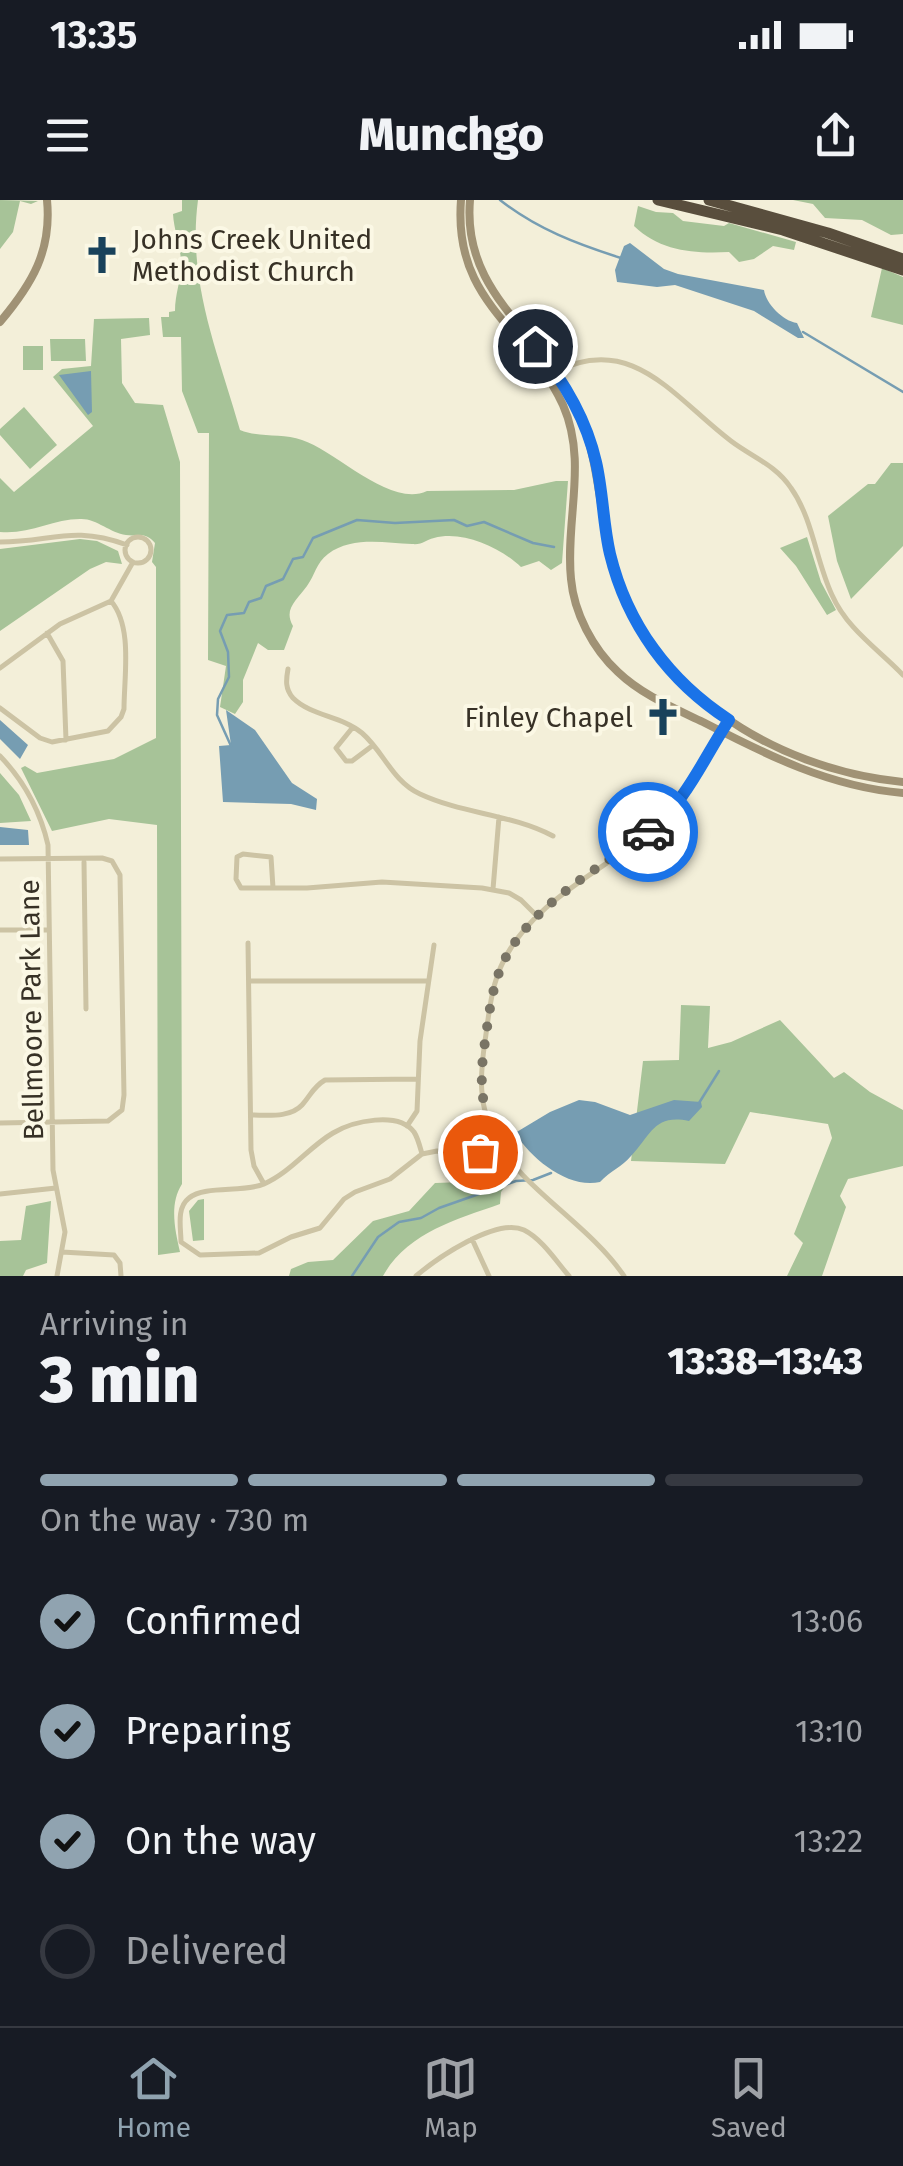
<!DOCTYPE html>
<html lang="en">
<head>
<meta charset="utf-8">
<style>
  :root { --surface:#171b24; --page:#242831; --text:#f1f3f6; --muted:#9ea1a6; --line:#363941; --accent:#90a3b0 }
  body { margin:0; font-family:"Fira Sans",sans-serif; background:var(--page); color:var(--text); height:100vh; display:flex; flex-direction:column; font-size:38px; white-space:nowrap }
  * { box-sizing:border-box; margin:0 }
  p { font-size:32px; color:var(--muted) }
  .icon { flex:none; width:55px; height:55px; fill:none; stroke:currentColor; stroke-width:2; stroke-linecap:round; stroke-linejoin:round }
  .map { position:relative; height:1076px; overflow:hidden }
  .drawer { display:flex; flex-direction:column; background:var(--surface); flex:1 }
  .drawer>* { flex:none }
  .pin { position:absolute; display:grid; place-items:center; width:85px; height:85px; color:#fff; margin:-42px; border:5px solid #fff; border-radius:50%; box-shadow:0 2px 10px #0007 }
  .courier { position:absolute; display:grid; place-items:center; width:100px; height:100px; margin:-50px; border:8px solid #1a73e8; border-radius:50%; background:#fff; color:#222; box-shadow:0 2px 12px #0007 }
  .overview em { font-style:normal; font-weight:800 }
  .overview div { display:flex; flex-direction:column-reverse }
  .overview { display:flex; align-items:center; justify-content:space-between; height:170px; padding:0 40px }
  h1 { font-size:65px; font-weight:800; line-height:75px }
  .bar { display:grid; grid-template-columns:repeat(4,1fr); gap:15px 10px; align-content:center; height:120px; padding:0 40px }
  .bar i { height:12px; border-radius:8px; background:var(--line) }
  .bar .selected { background:var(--accent) }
  .bar p { grid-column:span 4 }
  ol { padding:0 40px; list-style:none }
  li { display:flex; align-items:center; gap:30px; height:110px }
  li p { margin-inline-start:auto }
  li .icon { padding:10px; border-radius:50%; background:var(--accent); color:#111; stroke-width:4 }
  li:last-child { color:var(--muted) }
  li i { width:55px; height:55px; border:5px solid var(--line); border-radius:50% }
  .status { display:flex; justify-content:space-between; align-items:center; height:70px; padding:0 50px; background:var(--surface); direction:ltr }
  .status svg { height:28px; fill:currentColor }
  header { display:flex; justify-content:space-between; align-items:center; height:130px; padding:0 40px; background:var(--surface); font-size:45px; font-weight:800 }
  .menu { display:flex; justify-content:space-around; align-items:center; height:140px; border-top:2px solid var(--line); background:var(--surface); font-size:28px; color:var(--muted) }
  .menu a { display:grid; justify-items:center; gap:5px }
  .menu .selected { color:var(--accent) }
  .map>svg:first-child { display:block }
</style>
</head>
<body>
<div class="status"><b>13:35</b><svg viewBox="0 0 49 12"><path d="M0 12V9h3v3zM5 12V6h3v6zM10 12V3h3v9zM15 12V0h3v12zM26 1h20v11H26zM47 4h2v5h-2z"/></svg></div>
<header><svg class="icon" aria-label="menu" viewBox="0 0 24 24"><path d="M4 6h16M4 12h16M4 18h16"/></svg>Munchgo<svg class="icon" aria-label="share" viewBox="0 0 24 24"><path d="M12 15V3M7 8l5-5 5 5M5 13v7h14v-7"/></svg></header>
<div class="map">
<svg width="903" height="1076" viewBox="0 0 903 1076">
  <rect width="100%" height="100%" fill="#f3efd9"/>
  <path fill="#a7c398" d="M0,0L38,1L31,4L20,1L13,32L0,49Z
    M182,0H198C187,82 218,152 240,230C259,238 282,233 302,240C336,251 390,308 427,291L514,290L556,281H568L562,363L551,370L539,361L521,367C501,348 463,330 434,338C425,340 423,345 412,344C384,343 352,336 328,354C316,363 315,375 307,386C297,400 283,409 293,426L284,450H268L258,443L243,480V502L235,514L220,507L226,466L208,460L209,233H198L182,191L181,137H163L161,117H169V112L175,111C175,94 181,81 181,63C181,47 174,31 173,14L182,11Z
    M793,0H903V34L891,35L862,20L825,18L813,4Z
    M638,6L656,12L673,13L683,21L724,26L729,23L796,42L794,50L773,46L754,59L739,62L729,52C694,54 660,51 634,26Z
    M882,68L903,77V125L871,117Z
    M149,118L150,135L121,139L122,183L135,203L163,205L180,262L182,984C169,1004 175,1030 180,1052L158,1055L157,625L109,619L52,631L21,568L25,566L37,573L114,559L156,538V367L152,362L155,343C145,331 139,337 126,335C110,333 96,318 80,319C53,319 28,335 0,332V278L14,292L93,226L53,177L62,169L91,166L94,119Z
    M50,139H85L86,161H51Z
    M23,146H43V170H23Z
    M24,207L57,245L30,269L0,235V229Z
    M891,263H903V346L851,399L837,361L828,316L868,284H875Z
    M807,337L821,382L836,410L827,415L796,366L780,348Z
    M80,339L97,341L118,351L122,364L106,362L90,369L0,431V349Z
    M0,573L19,595L31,621L0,623Z
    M681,805L710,806L708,848L731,842L780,820L834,878L844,872L870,892L903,910V966L848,979L840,996L846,1007L822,1076H787L803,1043L794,1034L832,938L828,924L750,912L725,964L631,961L643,861L679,860Z
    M494,954L511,978L501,992L500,1004C455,1020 407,1033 383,1076H289L291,1069L308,1062L333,1060L373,1021L409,1011L435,983L463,982L472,976L474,958Z
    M204,999V1040L193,1041L189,1011L198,1000Z
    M51,1001L47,1063L26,1070L23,1076H0V1041L21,1040L26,1006Z"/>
  <path fill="#769db2" d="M630,43L664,69L678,74L764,90C766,104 783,121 797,123L804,138H798L754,111L675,85L657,87L617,82L615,70L624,46Z
    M91,171L92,212L88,215L59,175Z
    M226,510L255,530L292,583L317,599L316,610L291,604L223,602L219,546L231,545Z
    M0,520L28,545L20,559L0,539Z
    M0,627L28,630L29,645H0Z
    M579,900L595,902L630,915L674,900L701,902L702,907L689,921C654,914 652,934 631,956C622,967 611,970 600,982C569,989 532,960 515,933L550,912Z"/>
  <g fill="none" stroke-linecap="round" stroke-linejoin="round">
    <path stroke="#769db2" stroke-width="2.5" d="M500,0C537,29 577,44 621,58
      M803,132L903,192
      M231,546L217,515L218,499L229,477L228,452L220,431L227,415L244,413L249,402L261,398L266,386L283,379L293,359L303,357L313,338L357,320L395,323L454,320L467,326L484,322L533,343L554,347
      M699,903L719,871
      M352,1076L378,1037L399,1022L421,1018L439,1008L516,981L533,980L551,973"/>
    <path stroke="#ccc3a4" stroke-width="5" d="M553,173C632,131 674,198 731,241C752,257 776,265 791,288C813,319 816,361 832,395C847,429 878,449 903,475
      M125 350a13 13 0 1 1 26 0a13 13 0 1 1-26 0Z
      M0,342C52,342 72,325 127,345
      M111,401L133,362
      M47,433L63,461L66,540
      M0,468L60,424L111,401
      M288,469C286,480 285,489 293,498C311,516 342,516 362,533C384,552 392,581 420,594C463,614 511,614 553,636
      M0,508L40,538L52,542L108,531L121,517L124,509C124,476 133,427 111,401
      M353,527L336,548L346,561H352L372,546
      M0,556C25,582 40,610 48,645L53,970L65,1032L57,1076
      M0,659L102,658L112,661L120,675L124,895L122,910L108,921L0,923
      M84,662L86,809
      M273,688L271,657L243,654L237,657L236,679L241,688H307L382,682L482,688L509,693L521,700L537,716
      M493,689L499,617
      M0,730H49
      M248,743L251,950L254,966L264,984
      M249,781H428
      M251,915C268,915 290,918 302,905C311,895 313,887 325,880L417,879
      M407,926L417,911L420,841L434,745
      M468,951L493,936
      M422,954C420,947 418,938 414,932C398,911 353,921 333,933C309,947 291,972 264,984C243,993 205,985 189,998C176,1008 181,1028 181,1042L200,1055L259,1053L291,1037L320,1028L344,999L355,992L390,979L422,954L437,951L474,953L500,946
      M0,994L56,988
      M472,1039L489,1076
      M62,1052L114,1055L120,1063L121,1076
      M416,1076C436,1059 496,1017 524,1030C542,1039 556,1061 569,1076
      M624,1076C590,1025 520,987 495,938C478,906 480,875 485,841C489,814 491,785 504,760C536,696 612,668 662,621C692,592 707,553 729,520"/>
    <path stroke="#a09275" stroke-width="8" d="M461,0C453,103 526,125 563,205C588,262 565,320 571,379C574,413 593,449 618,472C642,495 674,508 703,522C767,555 830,587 903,593
      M470,0C462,93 539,130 575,204C598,252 598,302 610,352C642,487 771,569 903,582
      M0,122C32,84 52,51 47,0"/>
    <path stroke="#594e3d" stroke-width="11" d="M658,0L783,30L903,70
      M709,0L828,33L903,59"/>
  </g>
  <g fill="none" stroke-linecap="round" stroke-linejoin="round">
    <path stroke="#797465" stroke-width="10" stroke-dasharray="0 18" d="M480,952L500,946C480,912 479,880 485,842C489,814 492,784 505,759C532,705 601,667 648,632"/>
    <path stroke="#1a73e8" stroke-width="12" d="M535,146C564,181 586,218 596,262C603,292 603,324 610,354C627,424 669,481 729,520C703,559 687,601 648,632"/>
  </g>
  <defs>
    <g id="church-bare" transform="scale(3)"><path d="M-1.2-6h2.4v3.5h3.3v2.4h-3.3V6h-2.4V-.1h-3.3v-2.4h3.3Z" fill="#19425b" stroke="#fbf8e5" stroke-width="2.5" paint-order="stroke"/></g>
  </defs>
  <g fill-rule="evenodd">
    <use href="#church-bare" x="102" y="55"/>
    <use href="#church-bare" x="663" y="517"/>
  </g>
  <g text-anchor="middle" stroke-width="8" stroke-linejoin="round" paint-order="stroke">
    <g font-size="28" fill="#373126" stroke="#fbf8e5" text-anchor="start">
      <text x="132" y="49">Johns Creek United<tspan x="132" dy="32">Methodist Church</tspan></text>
      <text x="633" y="527" text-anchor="end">Finley Chapel</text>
    </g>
    <g font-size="28" fill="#373126" stroke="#fbf8e5">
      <text transform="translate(31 810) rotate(-91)" y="10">Bellmoore Park Lane</text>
    </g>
  </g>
</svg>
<div class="pin" style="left:480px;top:952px;background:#ea580c"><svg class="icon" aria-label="bag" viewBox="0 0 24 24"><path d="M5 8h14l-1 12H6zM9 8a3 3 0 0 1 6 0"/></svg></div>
<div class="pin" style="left:535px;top:146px;background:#1f2937"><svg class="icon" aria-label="home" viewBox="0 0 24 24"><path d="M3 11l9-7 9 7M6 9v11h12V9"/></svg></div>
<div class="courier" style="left:648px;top:632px"><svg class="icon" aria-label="car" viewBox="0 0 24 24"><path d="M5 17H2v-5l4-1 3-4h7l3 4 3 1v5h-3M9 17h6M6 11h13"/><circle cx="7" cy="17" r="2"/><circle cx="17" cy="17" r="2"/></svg></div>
</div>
<section class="drawer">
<div class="overview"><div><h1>3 min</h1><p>Arriving in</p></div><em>13:38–13:43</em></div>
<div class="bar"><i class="selected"></i><i class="selected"></i><i class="selected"></i><i></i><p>On the way · 730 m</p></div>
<ol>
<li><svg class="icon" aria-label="check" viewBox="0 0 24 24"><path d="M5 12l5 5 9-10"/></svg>Confirmed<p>13:06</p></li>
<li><svg class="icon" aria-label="check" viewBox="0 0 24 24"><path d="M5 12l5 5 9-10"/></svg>Preparing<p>13:10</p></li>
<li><svg class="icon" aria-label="check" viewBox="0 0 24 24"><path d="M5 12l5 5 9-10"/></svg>On the way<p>13:22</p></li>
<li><i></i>Delivered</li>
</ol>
</section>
<nav class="menu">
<a class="selected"><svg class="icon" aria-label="home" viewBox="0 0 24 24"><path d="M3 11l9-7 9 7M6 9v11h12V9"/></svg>Home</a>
<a><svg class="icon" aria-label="map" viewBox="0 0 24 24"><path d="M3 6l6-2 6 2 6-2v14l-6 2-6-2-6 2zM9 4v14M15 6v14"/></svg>Map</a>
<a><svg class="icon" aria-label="saved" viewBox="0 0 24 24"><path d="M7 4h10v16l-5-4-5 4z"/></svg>Saved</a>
</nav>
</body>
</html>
